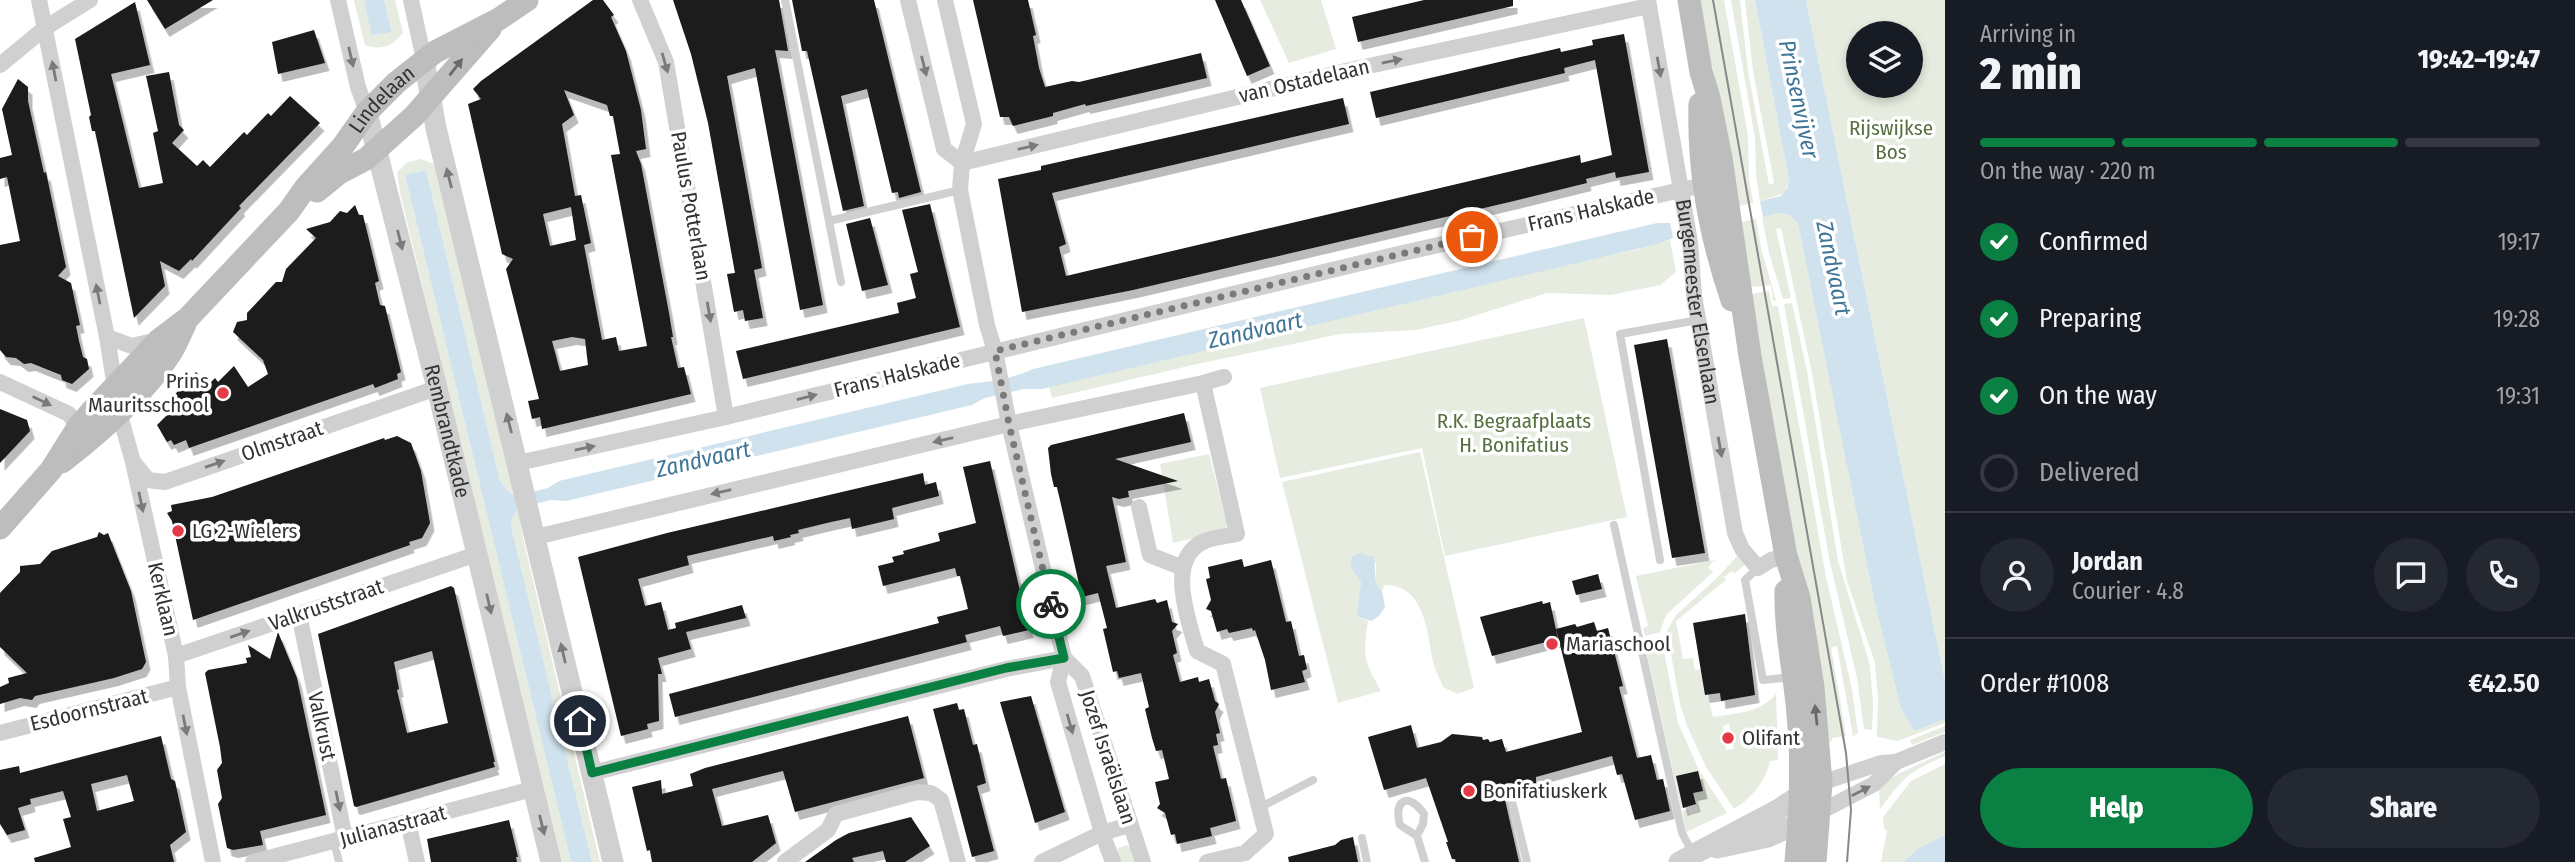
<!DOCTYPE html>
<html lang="en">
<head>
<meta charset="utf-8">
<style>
  :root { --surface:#171b24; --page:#242831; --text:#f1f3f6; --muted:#9ea1a6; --line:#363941; --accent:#0b8043 }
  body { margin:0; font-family:"Fira Sans Condensed",sans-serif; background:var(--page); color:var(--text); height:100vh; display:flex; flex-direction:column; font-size:26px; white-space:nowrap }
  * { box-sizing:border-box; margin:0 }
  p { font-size:23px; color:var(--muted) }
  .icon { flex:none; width:38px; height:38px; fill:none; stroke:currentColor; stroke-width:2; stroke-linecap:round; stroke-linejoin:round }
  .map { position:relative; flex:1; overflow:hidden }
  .drawer { display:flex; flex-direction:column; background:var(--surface); width:630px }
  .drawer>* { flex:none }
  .fabs { position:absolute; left:1846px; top:21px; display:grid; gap:14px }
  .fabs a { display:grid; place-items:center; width:77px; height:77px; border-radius:50%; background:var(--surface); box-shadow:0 4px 10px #0003; font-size:35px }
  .pin { position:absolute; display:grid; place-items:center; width:60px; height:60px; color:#fff; margin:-30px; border:4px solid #fff; border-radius:50%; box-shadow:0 2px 7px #0007 }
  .courier { position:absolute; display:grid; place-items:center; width:70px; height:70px; margin:-35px; border:5px solid #0b8043; border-radius:50%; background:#fff; color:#222; box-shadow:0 2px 9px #0007 }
  .summary em { font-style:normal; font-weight:800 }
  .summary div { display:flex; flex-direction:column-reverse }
  .summary { display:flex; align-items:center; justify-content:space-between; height:119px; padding:0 35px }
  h1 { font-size:46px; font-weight:800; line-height:52px }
  .bar { display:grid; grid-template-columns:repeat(4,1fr); gap:10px 7px; align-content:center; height:84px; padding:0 35px }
  .bar i { height:9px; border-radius:5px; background:var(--line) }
  .bar .current { background:var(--accent) }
  .bar p { grid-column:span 4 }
  .line { display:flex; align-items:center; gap:18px; padding:0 35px; border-top:2px solid var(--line) }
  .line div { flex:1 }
  .round { display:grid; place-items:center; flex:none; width:74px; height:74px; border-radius:37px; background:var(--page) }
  ol { padding:0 35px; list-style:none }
  li { display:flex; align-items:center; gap:21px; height:77px }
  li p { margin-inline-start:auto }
  li .icon { padding:7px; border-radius:50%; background:var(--accent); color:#fff; stroke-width:4 }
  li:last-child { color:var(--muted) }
  li i { width:38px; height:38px; border:4px solid var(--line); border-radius:50% }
  .cta { display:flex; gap:14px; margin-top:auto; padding:14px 35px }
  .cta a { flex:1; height:80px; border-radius:42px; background:var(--accent); color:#fff; font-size:28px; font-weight:800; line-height:80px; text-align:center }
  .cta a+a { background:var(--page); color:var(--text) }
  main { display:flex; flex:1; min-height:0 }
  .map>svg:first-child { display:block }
</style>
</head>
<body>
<main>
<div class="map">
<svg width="1945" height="862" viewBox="0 0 1945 862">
  <defs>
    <filter id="shadow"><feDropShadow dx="4.5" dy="8" stdDeviation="0" flood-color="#0004"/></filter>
  </defs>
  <rect width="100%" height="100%" fill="#fff"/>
  <path fill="#e6ecdf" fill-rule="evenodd" d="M354,0H364L373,36L392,32L384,0H395L403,33C393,46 380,51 365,45Z
    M1260,0H1321L1336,49L1289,63Z
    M1698,0H1724L1748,136L1749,179L1761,248L1776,300L1773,301L1771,285L1750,287Z
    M1731,0H1740L1748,71L1769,185L1774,183L1753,71L1745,0H1755L1789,180L1785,193L1760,201L1756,174L1755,138Z
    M1806,0H1945V681ZM1858,33H1911V86H1858Z
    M420,159L435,164L514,494L505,488L500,481L426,170L405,175L571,862H562L400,193L397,172L406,163Z
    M1779,213L1790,215L1798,224L1874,600L1901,709L1914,731L1945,719V723L1898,741L1877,737L1878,697L1875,663L1847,581L1812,373L1781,228L1776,229L1791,298L1783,299L1769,253L1762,217Z
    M1670,240L1676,272L1660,285L1611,295L1547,293L1461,320L1416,330L1340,334L1197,364L1052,398L1049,386L1474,285L1639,249Z
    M1769,291L1772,306H1778L1826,577L1852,689L1858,734L1853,736L1837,646L1831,647L1846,736L1832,738V741L1825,745L1751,294Z
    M1792,303L1807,371L1838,561L1870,665L1873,704L1872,730L1864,729L1857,678L1829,558L1784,304Z
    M1584,318L1627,517L1445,556L1422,448L1280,478L1260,388Z
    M1420,452L1474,688L1457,694L1443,687C1440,679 1435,670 1433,661C1427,632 1425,585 1385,585L1382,591L1376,585V563L1351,568L1361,582L1357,611L1359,617L1368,621C1363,656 1363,659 1381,691L1338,703L1282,482Z
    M1209,454L1227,525L1222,532L1173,543L1160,464Z
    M518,509L523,538L600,862H592L511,526L512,519Z
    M1740,553L1747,563L1735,573L1732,571L1724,577L1726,580L1676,621L1683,659L1693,658L1695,670L1701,669L1713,717C1737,713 1760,713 1776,694L1778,760L1770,761C1765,783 1752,797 1734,809L1706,767L1687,726L1680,704L1667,631L1676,615L1718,577ZM1729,724L1734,749L1726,750L1723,726Z
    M1720,559L1713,561L1708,568L1713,572L1666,615L1660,632L1645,636L1643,628L1648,626L1636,576Z
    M1661,637L1678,723L1699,770L1727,813L1686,832L1682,811L1688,809L1689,815L1699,812L1696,798L1686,800L1687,806L1681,808L1644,640Z
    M1945,726V732L1912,745L1910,740Z
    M1945,752V756C1908,772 1904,777 1880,809L1879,786L1898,774Z
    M1945,764V862H1881L1887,831L1884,828L1883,817L1911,781Z
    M1127,845L1131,848L1135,862H1120L1117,853L1118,848Z"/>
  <path fill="#cfe2ee" d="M364,0H384L392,32L372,36Z
    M1755,0H1806L1945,681V719L1914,731L1901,709L1874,600L1798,224L1790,215L1779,213L1673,238L1658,244L1042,389H1024L985,398L972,405L566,501L551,500L518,508L512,519L511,526L592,862H571L405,175L426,170L500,481L505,488L515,496L548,488L559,481L968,384C996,381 1007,380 1033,369L1657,223H1670L1781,196L1787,189L1789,180Z
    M1359,553L1374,557L1376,584L1382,591L1385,607L1379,616L1371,621L1359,617L1357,611L1361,582L1351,568V558Z
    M1945,835V862H1903L1919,848Z"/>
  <path fill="#fff" d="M1760,201L1763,217L1673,238L1670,222Z"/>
  <path fill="#1a1a1a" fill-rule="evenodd" filter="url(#shadow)" d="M147,0H213L165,29Z
    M593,0H603L614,15L611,17L626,51L641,110L646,149L636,151L641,164L669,313L673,337H671L678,368L684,367L691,394L542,429L540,417L532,419L528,401L539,399L506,269L513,259L502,254L468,104L481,99L473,89L481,81ZM564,90L607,105L610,116H613L620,154L611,155L647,346L619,351L616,337L602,340L584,245L591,243L581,195L575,196L562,124L574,115ZM571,207L576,240L550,246L543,214ZM572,337L585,339L588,365L560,371L552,341Z
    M673,0H779L788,51L775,50L823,305L800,310L755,68L727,76L762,268L754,270L763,318L745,321L743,310L734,312L727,274L735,273L708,123L691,54Z
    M792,0H874L921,192L899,198L898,192L892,193L867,89L841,96L864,206L843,211L807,51H802Z
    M973,0H1028L1036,35L1033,36L1039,68L1045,87L1072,81L1079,82L1201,53L1207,78L1086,106L1085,104L1053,113V116L1013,126L1009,117H1000Z
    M1215,0H1241L1270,66L1247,76Z
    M1424,0H1513V6L1358,42L1352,17Z
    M135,2L150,65L111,74L139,188L163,183L153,133L158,131L146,76L169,72L179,125L184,130L172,143L197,166L203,160L210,167L244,132L247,135L268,113L271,116L290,96L320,123L239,206L241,208L192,261L191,259L179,271L160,261L165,286L134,318L95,131H92L89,117L91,115L75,39Z
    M314,30L325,63L278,74L272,42Z
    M1624,34L1649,172L1616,178L1615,172L1586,179L1587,183L1514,201L1133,290L1022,312L998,179L1041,170V166L1343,98L1349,124L1052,193L1066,244L1059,247L1066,276L1580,155L1581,163L1612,155L1595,60L1564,68L1565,73L1376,118L1370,92L1560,48L1561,52L1593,45L1592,40Z
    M18,79L28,87V101L44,173L46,172L66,267L58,276L71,283L80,325L76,326L79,341L83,357L87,359L89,369L72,384L62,380L61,375L31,363L24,364L16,358L6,357L0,350V245L20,241L7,177L0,179V158L12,155L2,109Z
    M930,204L960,327L743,379L736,351L899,313L897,303L916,298L910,274L918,272L902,210Z
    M355,205L359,215H363L379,281L375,283L380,305L385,306L401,372L397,374L398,379L375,388L373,384L189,448L186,440L174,445L171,440L167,442L157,425L169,413L163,407L196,372L209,384L215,378L218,382L234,366L248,387L268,374L263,360L233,332L237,322L247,320V313L263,296L276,282H282L286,269L316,238L306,229L330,222L340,211L347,213Z
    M870,218L888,285L862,291L846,224Z
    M1667,339L1705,553L1672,558L1634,345Z
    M0,409L27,420L30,431L0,463Z
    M1184,413L1191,442L1115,459L1178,481L1128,491L1129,497L1119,499L1112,497L1126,562L1106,566L1116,608L1155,599L1157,603L1167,600L1172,622L1178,624L1172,631L1177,653L1173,655L1180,682L1198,677L1199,682L1209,679L1215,701L1219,704L1215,712L1220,733L1216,734L1218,745L1213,746L1221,779L1226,778L1236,821L1210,828L1212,836L1177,844L1175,834L1171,835L1165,813L1157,808L1160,804L1155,782L1169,779L1162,750L1156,751L1152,738L1145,709L1149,707L1141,673L1119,678L1117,671L1113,672L1103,629L1107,628L1098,593L1082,597L1057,487H1054L1051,474L1048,448L1051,445Z
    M397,436L411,443L421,471L430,523L422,538L409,542L410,545L193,620L172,521L167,513L172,511L171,505L212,497L384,438L385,440Z
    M990,461L1029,630L1003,636L1000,626L965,635L967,642L675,717L669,694L939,623L937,617L968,609L960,576H957L955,568L883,586L878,566L894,562L892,557L904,554L903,551L940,541L938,533L976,523L963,467Z
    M923,473L925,485L936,482L939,496L892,508L894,519L852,529L850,518L831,522L798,530L799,533L790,535L791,537L774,541L773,536L687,556L689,565L638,579L645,606L661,602L668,630L676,628L675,623L742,605L746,618L686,632L691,649L658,658L662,674H658L659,721L647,724L648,729L621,736L578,557L667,533Z
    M99,532L104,535L108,533L131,591L146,662L142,669L114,678L35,696L32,700L20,698L0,704V687L9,683L8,678L27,673L0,647V593L20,572V566L40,564L52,551L97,537Z
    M1242,559L1244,567L1271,560L1286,622L1291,621L1299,656L1304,655L1307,669L1302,671L1305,682L1271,690L1265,660L1255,630L1253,631L1252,628L1229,633L1227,629L1217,632L1211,611L1206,609L1211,600L1206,579L1210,578L1208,567Z
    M1598,574L1602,589L1576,595L1572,581Z
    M451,586L454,588L463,627L495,762H493L495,767L356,807L354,806L318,634ZM432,651L448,723L407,733L397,690L399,689L394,662Z
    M1542,601L1543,604L1550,602L1558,639L1492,656L1480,617Z
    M1745,614L1755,695L1721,701L1720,693L1705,695L1693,623Z
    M1594,622L1597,631L1608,628L1623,686L1619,687L1637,758L1651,755L1657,780L1663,779L1670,811L1635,820L1622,774L1617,775L1612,756L1536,777V783L1515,787L1511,783L1505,784L1503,791L1519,862H1456L1455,859H1452L1446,842H1448L1426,778L1384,790L1368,737L1411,725L1417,748L1441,742L1452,734L1482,737L1483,740L1488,739L1490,742L1502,739L1506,752L1582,732L1556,629L1575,624L1577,627Z
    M278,632L297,678L326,815L260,831L263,845L233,850L227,848L218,804L222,798L217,770L222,763L220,747L205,673L208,670L247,663L246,658L251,657L248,645L270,659Z
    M1031,696L1065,812L1035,823L1000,702Z
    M957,703L959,710L964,709L973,745L977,744L986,783L977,786L994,851L972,857L933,709Z
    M908,716L924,778L795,812L783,771L712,789L722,826L768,815L776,843L752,862H652L650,850L647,851L632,787L661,780L662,794L693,786L690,774L705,768Z
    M161,736L171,779L175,781L186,832L170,845L174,862H35L34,858L71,847L63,819L71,817L63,791L30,799L31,804L18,808L25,830L7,835L0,824V770L19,766L20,773ZM127,775L134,801L97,811L91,784Z
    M1698,771L1703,791L1693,793L1696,804L1683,808L1676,776Z
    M911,817L930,846L905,862H886L883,851L852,858L854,862H805L836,840L849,833Z
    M509,820L518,857H516L517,862H431L427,839Z
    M1353,837L1358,862H1289L1288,857L1335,845L1341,840Z"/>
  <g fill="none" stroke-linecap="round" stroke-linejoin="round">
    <path stroke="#d0d0d0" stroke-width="8" d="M785,0L841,282
      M829,221L960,190
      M1614,525L1682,833L1692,852
      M1660,560L1620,334L1698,320
      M1758,568L1745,580L1763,680L1791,677
      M1509,789L1527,862
      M1259,808L1313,780
      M1417,836L1400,825C1393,799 1409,792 1424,814L1423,824L1417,836L1425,862
      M1362,838L1367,862
      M334,841L339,862"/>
    <g stroke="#d0d0d0" stroke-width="16">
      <path d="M39,0L107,337L119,412L133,462L176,656L178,687L213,862"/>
      <path d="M338,0L358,87L367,112"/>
      <path d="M411,0L424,60"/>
      <path d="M640,0L666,62L726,417"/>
      <path d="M908,0L944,149L962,163"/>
      <path d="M945,0L974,124L962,163L960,190L987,325L995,351L1009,424L1064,658L1058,682L1102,833L1113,862"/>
      <path id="s1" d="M1648,0L1690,242L1694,295L1735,533L1742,549L1758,568L1771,560L1786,556"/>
      <path d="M0,65L45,28L90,0"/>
      <path d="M962,163L1350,70L1649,6"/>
      <path d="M107,337L132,346L157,340"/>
      <path d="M0,382L69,414L78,427"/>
      <path d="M1203,383L1237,534C1227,536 1214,537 1205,541C1164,558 1189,621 1197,651L1223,664L1266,834L1245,853L1207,862"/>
      <path d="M518,463L726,417L1394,255L1712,183"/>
      <path d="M135,464L148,480L165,482L437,388"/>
      <path d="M1139,507L1150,555L1183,568"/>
      <path d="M536,537L1009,424L1203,383L1224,377"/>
      <path d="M299,614L345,838"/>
      <path d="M176,656L477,554"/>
      <path d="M1064,658L1082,676L1143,862"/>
      <path d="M0,733L178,687"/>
      <path d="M592,773L1006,669L1064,658"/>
      <path d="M1821,783L1881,763L1896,762L1945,742"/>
      <path d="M1820,812L1874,784L1896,762"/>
      <path d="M408,822L417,862"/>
      <path d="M253,862L533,789"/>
      <path d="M785,862L828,830L836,814L917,792L931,793L941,800L958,862"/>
      <path d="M1042,862L1102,833L1129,825"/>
    </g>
    <g stroke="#d0d0d0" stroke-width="21">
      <path d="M424,60L436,128L613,862"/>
      <path id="s2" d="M367,112L437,388L551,862"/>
      <path d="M1717,848L1768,837L1812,817"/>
      <path d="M1679,862L1779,809L1811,788"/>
    </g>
    <g stroke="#bdbdbd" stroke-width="23">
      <path d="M1689,0L1701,72L1709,98L1721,158L1750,356L1786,556L1799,598L1813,687L1821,783L1815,862"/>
      <path d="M1700,104C1698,172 1710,236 1732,300"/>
      <path d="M317,191L339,173L366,159L414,116L490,29"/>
      <path d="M62,462C98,434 145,393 170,354C176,345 180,334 185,324"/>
      <path id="s3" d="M0,528L51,470L78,427L90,413L159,340L188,318L289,211L306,187L343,146L367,112L397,82L435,52L499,19L527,0"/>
      <path d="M1786,591C1785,633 1795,674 1798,715C1803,764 1800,813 1796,862"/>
    </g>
    <path stroke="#888" stroke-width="2" d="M1713,0L1846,753L1851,810L1847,862"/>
  </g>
  <defs><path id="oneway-solid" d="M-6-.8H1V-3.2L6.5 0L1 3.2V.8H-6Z" transform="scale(1.75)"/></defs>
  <g fill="#7a7a7a">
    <use href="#oneway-solid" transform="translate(351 57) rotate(77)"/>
    <use href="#oneway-solid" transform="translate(1392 61) rotate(-12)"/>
    <use href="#oneway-solid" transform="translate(665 63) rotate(74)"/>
    <use href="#oneway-solid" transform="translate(924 66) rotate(76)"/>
    <use href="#oneway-solid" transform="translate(1659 67) rotate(80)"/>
    <use href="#oneway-solid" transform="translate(54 71) rotate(-101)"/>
    <use href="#oneway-solid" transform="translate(1028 147) rotate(-13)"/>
    <use href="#oneway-solid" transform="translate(449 178) rotate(-104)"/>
    <use href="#oneway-solid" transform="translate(400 240) rotate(76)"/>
    <use href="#oneway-solid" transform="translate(98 294) rotate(-101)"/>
    <use href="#oneway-solid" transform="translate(709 312) rotate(80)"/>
    <use href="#oneway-solid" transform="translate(807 397) rotate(-14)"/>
    <use href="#oneway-solid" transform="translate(42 401) rotate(26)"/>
    <use href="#oneway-solid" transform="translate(509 423) rotate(-104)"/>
    <use href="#oneway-solid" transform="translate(943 440) rotate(167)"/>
    <use href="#oneway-solid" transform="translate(1720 447) rotate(80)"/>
    <use href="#oneway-solid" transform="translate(585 448) rotate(-12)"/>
    <use href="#oneway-solid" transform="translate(215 464) rotate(-19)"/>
    <use href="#oneway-solid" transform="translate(721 492) rotate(167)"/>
    <use href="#oneway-solid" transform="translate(141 502) rotate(78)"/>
    <use href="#oneway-solid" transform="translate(489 604) rotate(77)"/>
    <use href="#oneway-solid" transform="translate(240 634) rotate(-19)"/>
    <use href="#oneway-solid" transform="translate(563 653) rotate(-103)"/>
    <use href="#oneway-solid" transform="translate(1070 724) rotate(74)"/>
    <use href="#oneway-solid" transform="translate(185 725) rotate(79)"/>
    <use href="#oneway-solid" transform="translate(1861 791) rotate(-27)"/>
    <use href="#oneway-solid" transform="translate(338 801) rotate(78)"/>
    <use href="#oneway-solid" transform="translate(542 825) rotate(76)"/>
  </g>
  <g fill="#6a6a6a">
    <use href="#oneway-solid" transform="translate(456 67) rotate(-52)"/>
    <use href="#oneway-solid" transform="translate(1816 715) rotate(-96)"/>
  </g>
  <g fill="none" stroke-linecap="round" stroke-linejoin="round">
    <path stroke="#7a7a7a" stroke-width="7" stroke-dasharray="0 12.6" d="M1051,604L1009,424L995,351L1472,237"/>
    <path stroke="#0b8043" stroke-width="9" d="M580,721L592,773L1006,668L1064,658L1051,604"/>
  </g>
  <g fill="#e63946" stroke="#fff" stroke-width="2.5">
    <circle cx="223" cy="393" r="7"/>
    <circle cx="178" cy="531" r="7"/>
    <circle cx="1552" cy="644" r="7"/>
    <circle cx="1728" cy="738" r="7"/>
    <circle cx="1469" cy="791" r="7"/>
  </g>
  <g text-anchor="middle" stroke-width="7" stroke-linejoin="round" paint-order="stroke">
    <g font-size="21" fill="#333" stroke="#fff">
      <text transform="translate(1304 81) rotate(-13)" y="7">van Ostadelaan</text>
      <text dy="7" stroke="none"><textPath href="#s3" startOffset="576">Lindelaan</textPath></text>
      <text transform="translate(691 206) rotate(80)" y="7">Paulus Potterlaan</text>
      <text transform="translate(1591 210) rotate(-13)" y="7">Frans Halskade</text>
      <text dy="7" stroke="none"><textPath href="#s1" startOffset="306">Burgemeester Elsenlaan</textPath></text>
      <text transform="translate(897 375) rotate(-14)" y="7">Frans Halskade</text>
      <text dy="7" stroke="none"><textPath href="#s2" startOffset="329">Rembrandtkade</textPath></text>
      <text transform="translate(282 441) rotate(-19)" y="7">Olmstraat</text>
      <text transform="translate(163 599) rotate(77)" y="7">Kerklaan</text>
      <text transform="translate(326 605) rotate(-19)" y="7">Valkruststraat</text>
      <text transform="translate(89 710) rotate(-14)" y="7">Esdoornstraat</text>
      <text transform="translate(322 726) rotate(78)" y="7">Valkrust</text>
      <text transform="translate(1108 757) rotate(72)" y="7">Jozef Israëlslaan</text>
      <text transform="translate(393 826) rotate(-15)" y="7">Julianastraat</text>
    </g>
    <g font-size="21" fill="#56703f" stroke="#fff">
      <text x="1891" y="135">Rijswijkse<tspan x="1891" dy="24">Bos</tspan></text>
      <text x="1514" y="428">R.K. Begraafplaats<tspan x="1514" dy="24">H. Bonifatius</tspan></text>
    </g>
    <g font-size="21" fill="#333" stroke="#fff" text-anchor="start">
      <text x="209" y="388" text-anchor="end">Prins<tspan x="209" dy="24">Mauritsschool</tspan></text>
      <text x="192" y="538">LG 2-Wielers</text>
      <text x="1566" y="651">Mariaschool</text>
      <text x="1742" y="745">Olifant</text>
      <text x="1483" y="798">Bonifatiuskerk</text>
    </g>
    <g font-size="23" font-style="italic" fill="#3f7597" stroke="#fff">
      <text transform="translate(1799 99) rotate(78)" y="8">Prinsenvijver</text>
      <text transform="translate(1834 268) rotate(78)" y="8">Zandvaart</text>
      <text transform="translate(1255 330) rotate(-13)" y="8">Zandvaart</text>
      <text transform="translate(703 459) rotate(-13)" y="8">Zandvaart</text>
    </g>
  </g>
</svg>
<div class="fabs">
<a><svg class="icon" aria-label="layers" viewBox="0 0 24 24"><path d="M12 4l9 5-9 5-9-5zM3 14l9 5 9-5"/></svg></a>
</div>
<div class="pin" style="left:1472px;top:237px;background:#ea580c"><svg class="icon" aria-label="bag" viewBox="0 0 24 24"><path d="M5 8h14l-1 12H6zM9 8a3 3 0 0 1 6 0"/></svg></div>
<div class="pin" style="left:580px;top:721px;background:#1f2937"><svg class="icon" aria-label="home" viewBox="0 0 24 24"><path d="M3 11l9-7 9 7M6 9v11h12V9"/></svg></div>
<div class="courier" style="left:1051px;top:604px"><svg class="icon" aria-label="bike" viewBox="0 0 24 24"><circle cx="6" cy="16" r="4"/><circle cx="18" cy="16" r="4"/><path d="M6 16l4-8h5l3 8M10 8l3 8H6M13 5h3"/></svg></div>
</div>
<section class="drawer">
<div class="summary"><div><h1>2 min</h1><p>Arriving in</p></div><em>19:42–19:47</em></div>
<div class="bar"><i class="current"></i><i class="current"></i><i class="current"></i><i></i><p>On the way · 220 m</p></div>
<ol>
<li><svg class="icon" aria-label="check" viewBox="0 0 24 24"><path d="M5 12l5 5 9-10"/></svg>Confirmed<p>19:17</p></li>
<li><svg class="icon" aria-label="check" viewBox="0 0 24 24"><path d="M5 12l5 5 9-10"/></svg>Preparing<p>19:28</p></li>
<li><svg class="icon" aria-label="check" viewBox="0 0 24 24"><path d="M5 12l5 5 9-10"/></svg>On the way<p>19:31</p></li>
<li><i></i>Delivered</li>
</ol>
<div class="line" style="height:126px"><a class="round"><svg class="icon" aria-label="person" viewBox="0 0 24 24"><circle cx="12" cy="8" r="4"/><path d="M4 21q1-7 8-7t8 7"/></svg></a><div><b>Jordan</b><p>Courier · 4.8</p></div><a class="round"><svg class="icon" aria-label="chat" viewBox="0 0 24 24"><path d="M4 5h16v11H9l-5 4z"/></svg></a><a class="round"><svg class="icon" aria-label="phone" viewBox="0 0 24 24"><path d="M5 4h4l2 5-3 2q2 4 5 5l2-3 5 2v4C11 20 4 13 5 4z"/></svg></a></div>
<div class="line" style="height:91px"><div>Order #1008</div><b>€42.50</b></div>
<div class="cta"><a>Help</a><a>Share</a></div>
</section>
</main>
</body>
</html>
